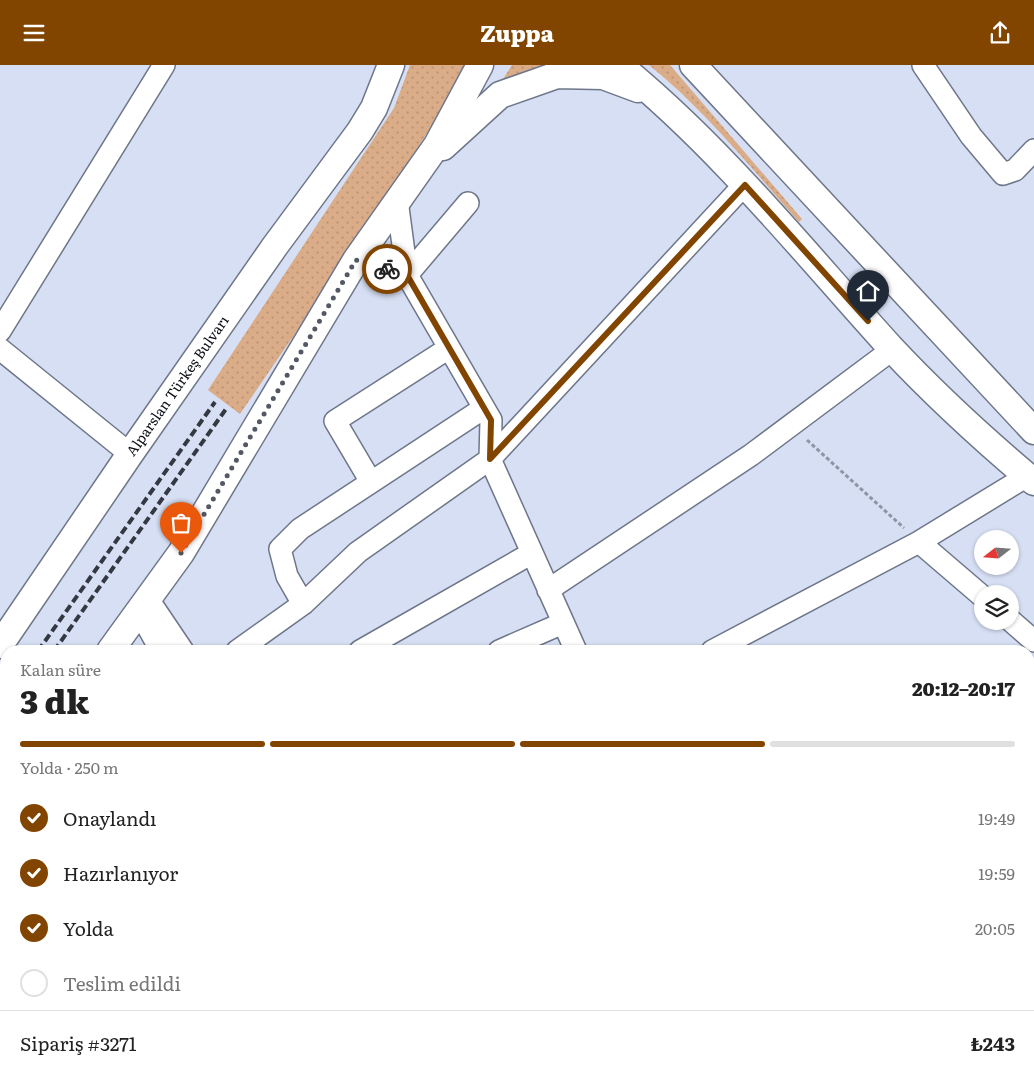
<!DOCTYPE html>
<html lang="tr">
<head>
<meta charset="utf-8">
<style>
  :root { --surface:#fff; --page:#f6f6f6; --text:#222; --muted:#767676; --line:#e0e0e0; --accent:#814500 }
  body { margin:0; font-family:Literata,serif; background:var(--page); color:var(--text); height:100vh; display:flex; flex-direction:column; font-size:19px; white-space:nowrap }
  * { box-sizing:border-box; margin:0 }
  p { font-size:16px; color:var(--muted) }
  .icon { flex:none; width:28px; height:28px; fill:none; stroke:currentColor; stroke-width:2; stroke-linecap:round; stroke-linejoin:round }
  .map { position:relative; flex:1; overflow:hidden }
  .side { position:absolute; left:0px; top:580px; width:1035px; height:440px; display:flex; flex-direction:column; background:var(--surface); border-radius:20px 20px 0 0; box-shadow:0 1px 4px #0004 }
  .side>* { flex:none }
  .needle { width:32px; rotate:253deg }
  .controls { position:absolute; left:974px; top:465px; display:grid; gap:10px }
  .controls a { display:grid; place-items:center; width:45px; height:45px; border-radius:50%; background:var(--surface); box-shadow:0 1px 4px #0004; font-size:25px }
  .pin { position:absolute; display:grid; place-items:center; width:42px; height:42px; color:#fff; margin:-51px -21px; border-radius:50% 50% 50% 0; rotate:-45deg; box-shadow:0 0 5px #0007 }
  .pin .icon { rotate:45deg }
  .courier { position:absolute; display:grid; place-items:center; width:50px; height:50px; margin:-25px; border:4px solid #814500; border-radius:50%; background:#fff; color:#222; box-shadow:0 1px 6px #0007 }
  .head em { font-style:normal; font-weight:800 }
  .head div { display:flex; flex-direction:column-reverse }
  .head { display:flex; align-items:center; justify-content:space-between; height:85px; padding:0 20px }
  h1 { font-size:32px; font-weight:800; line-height:38px }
  .bar { display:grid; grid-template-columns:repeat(4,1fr); gap:8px 5px; align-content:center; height:60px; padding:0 20px }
  .bar i { height:6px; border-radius:4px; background:var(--line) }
  .bar .on { background:var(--accent) }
  .bar p { grid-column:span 4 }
  .line { display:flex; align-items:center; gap:12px; padding:0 20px; border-top:1px solid var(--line) }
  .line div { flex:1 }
  ol { padding:0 20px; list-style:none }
  li { display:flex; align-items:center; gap:15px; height:55px }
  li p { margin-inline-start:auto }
  li .icon { padding:5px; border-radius:50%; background:var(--accent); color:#fff; stroke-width:4 }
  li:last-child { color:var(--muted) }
  li i { width:28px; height:28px; border:2px solid var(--line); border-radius:50% }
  header { display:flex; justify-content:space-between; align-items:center; height:65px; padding:0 20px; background:var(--accent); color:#fff; font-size:22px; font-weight:800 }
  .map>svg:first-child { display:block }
</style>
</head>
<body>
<header><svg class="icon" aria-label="menu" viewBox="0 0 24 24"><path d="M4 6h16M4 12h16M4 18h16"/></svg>Zuppa<svg class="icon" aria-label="share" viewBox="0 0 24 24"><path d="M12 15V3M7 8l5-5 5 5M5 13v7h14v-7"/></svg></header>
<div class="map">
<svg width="1034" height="1020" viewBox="0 0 1034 1020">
  <defs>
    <pattern id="grass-dots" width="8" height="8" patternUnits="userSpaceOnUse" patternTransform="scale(1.25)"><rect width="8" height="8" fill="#daac88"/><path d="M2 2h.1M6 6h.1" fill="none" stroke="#ba9375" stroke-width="1.8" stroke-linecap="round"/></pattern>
  </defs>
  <rect width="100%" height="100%" fill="#d6dff4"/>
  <path fill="url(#grass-dots)" d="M410,0H470L362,171L240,349L208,325L394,43Z
    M512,0H566L496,25Z
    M649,0H670L802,154L799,157C751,103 706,46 649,0Z"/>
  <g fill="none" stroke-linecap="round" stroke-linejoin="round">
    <g stroke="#6e7689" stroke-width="24">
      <path id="minor" d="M923,0L971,71L1003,109L1015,105L1034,85
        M397,135L407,210
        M407,210L468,138
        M0,266L164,0
        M0,284L130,389
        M371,417L335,356L449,283
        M919,477L1027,411
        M548,525L751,390L893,284
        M148,534L183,586
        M303,539L287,511L280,484L300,464L484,343
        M139,546L161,586
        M1010,555L1034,576
        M237,586L303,539L358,487L490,394L491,355L407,210L356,195
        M360,586L532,488
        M499,586L563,558
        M576,586L490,394L745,119
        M712,586L919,477L982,531
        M1029,651L1034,649
        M1029,837L1034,835
        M0,932L6,946
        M37,1014L39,1020
        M160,1014L162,1020
        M432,1014L436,1020
        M493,1014L497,1020
        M621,1014L624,1020
        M749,1014L751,1020
        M309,1020L316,1014
        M682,1020L692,1014"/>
    </g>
    <g stroke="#6e7689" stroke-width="29">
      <g id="major">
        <path d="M619,0C721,83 803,186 891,283C936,331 984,375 1034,417"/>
        <path d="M693,0L1034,366"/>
        <path d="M443,82L500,30L557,10L603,11L638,24"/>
        <path id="s1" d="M0,580L130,389L275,181L360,66L374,43L391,0"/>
        <path d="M110,586L181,488L356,195L437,80L480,0"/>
        <path d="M0,738L6,730"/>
      </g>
    </g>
    <path stroke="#8e95a5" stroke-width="3" stroke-dasharray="4 2.5" stroke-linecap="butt" d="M807,375L904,463
      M0,771L6,765"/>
    <use href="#minor" stroke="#fff" stroke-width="21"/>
    <use href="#major" stroke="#fff" stroke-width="26"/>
    <path stroke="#343842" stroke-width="4" stroke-dasharray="8 4" stroke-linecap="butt" d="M38,586L215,337
      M54,586L226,344
      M0,639L6,631
      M0,666L6,656"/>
  </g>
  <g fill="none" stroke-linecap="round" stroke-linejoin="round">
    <path stroke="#535864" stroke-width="5" stroke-dasharray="0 9" d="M181,488L356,195L387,204"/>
    <path stroke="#814500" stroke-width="6" d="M387,204L407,210L491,355L490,394L745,120L868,256"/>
  </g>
  <g text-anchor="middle" stroke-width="5" stroke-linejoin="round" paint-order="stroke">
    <g font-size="14" fill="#0d1017" stroke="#fff">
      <text dy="5" stroke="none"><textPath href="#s1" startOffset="314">Alparslan Türkeş Bulvarı</textPath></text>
    </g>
  </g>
</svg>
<div class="controls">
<a><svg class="needle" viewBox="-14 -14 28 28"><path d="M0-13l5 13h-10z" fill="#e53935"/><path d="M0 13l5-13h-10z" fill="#767676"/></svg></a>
<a><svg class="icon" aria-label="layers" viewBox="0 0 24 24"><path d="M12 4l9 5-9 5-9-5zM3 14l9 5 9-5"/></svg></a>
</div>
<div class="pin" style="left:181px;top:488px;background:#ea580c"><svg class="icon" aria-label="bag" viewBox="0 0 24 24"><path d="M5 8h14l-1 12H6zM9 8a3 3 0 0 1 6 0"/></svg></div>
<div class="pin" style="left:868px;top:256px;background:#1f2937"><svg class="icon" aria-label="home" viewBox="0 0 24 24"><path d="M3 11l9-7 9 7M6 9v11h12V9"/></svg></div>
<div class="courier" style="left:387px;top:204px"><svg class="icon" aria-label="bike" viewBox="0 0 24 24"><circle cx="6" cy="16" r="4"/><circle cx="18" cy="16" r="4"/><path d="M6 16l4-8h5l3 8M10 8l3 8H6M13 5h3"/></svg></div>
<section class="side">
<div class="head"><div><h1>3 dk</h1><p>Kalan süre</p></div><em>20:12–20:17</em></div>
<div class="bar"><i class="on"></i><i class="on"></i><i class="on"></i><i></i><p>Yolda · 250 m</p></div>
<ol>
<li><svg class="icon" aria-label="check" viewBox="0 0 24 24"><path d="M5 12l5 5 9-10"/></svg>Onaylandı<p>19:49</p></li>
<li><svg class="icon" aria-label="check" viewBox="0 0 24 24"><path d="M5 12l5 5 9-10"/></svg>Hazırlanıyor<p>19:59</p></li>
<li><svg class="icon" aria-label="check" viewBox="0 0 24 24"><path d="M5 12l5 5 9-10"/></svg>Yolda<p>20:05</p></li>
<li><i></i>Teslim edildi</li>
</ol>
<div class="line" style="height:65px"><div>Sipariş #3271</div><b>₺243</b></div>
</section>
</div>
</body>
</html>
